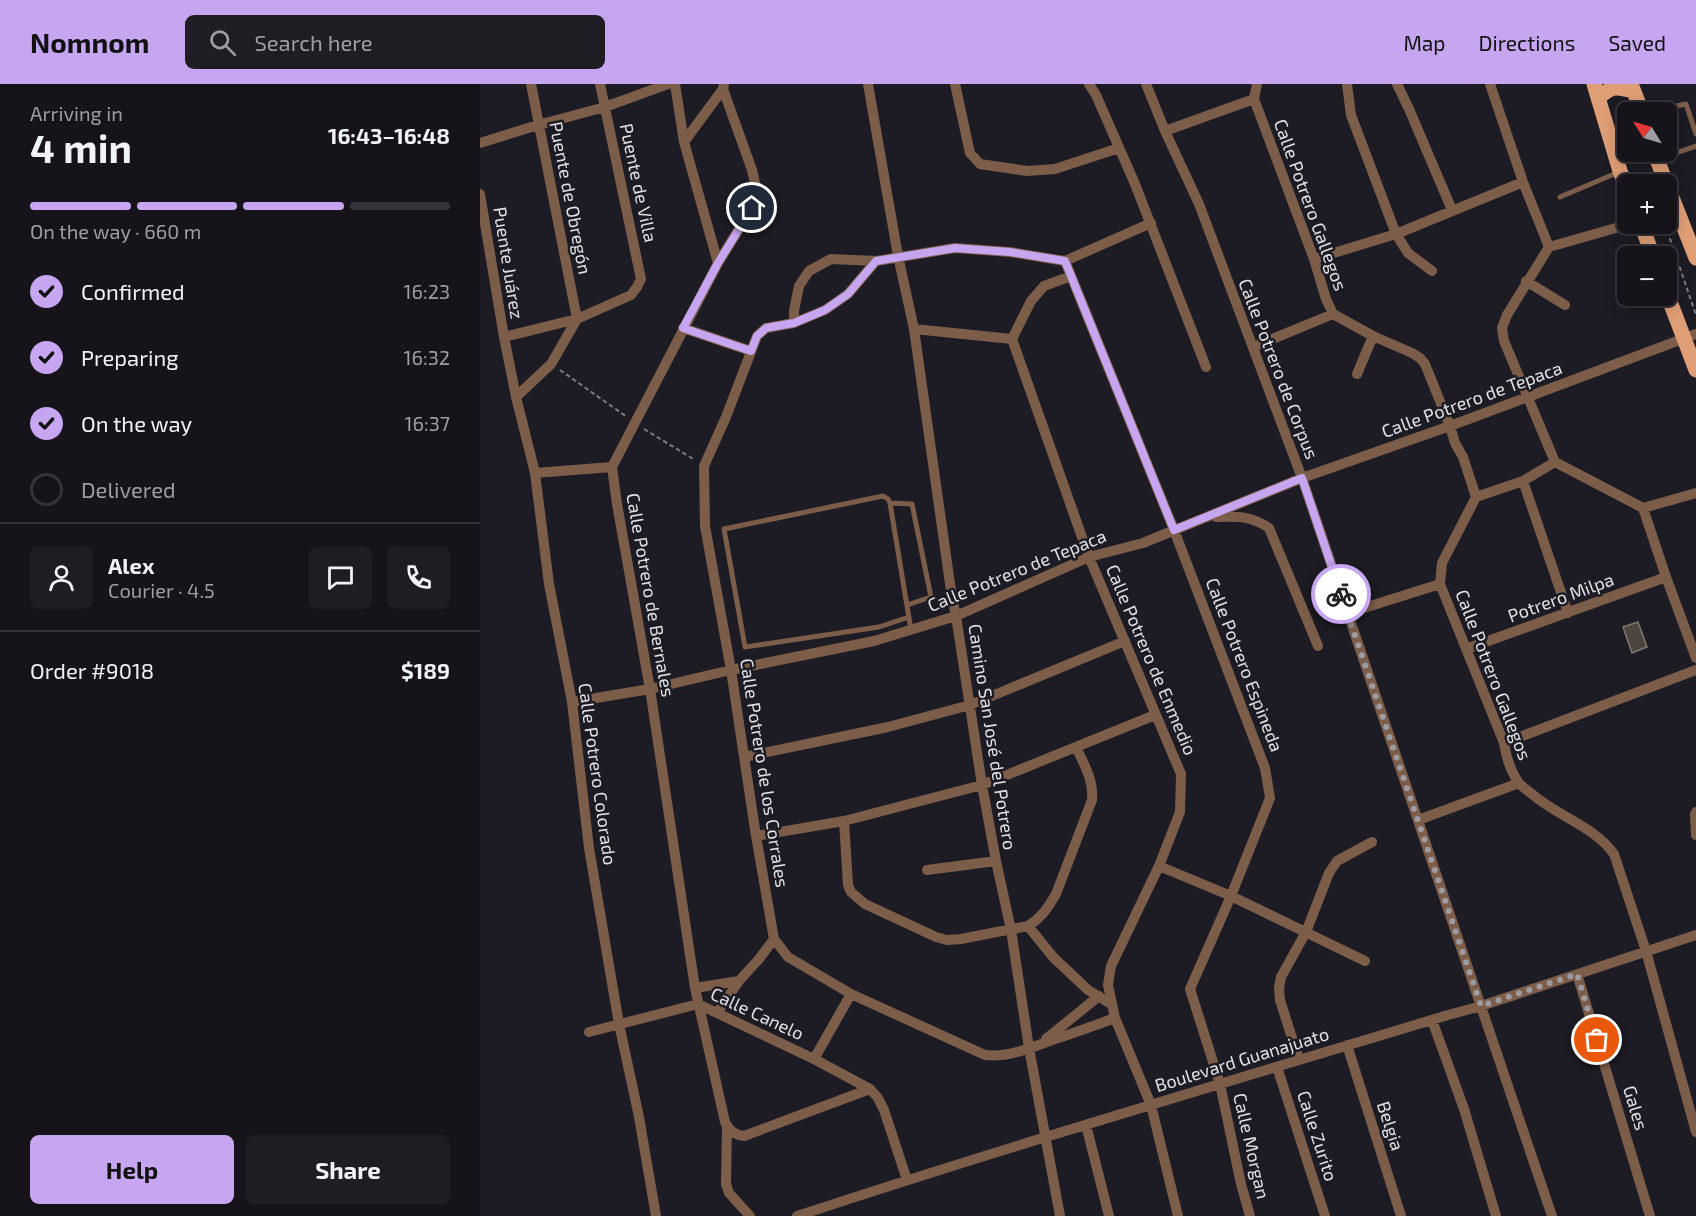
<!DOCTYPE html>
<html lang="en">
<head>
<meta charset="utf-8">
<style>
  :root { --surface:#16141a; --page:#1f1d23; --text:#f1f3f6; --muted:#9e9ea2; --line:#353339; --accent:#c6a6f0 }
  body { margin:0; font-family:"Exo 2",sans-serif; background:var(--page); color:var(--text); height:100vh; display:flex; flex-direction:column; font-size:22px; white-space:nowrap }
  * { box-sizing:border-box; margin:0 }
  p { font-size:20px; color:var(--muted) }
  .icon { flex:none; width:33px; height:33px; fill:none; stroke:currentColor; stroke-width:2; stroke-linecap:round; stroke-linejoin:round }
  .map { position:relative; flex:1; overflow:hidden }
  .details { display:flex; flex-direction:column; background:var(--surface); width:480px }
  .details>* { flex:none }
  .needle { width:39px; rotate:307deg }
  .tools { position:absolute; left:1137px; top:18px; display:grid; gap:12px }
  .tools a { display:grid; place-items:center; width:60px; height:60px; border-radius:9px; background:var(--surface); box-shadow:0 3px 15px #0003,0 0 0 2px var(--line); font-size:30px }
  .pin { position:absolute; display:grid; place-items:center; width:51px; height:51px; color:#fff; margin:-26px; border:3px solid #fff; border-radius:50%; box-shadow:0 2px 6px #0007 }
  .courier { position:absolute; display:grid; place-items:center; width:60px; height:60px; margin:-30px; border:4px solid #c6a6f0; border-radius:50%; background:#fff; color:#222; box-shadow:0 2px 8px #0007 }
  .headline em { font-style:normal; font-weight:700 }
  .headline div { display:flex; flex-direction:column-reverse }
  .headline { display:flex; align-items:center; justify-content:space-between; height:102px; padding:0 30px }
  h1 { font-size:39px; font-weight:700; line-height:45px }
  .bar { display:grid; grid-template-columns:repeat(4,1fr); gap:9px 6px; align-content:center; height:72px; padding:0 30px }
  .bar i { height:8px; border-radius:4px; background:var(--line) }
  .bar .active { background:var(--accent) }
  .bar p { grid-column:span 4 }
  .line { display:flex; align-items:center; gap:15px; padding:0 30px; border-top:2px solid var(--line) }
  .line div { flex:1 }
  .round { display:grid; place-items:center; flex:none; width:63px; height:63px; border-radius:9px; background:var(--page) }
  ol { padding:0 30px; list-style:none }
  li { display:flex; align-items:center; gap:18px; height:66px }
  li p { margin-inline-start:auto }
  li .icon { padding:6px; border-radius:50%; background:var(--accent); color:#111; stroke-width:4 }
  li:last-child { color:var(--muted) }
  li i { width:33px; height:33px; border:3px solid var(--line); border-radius:50% }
  .button { display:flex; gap:12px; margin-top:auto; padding:12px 30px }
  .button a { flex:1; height:69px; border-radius:9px; background:var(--accent); color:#111; font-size:24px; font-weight:700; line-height:69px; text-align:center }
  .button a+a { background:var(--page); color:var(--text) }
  header { display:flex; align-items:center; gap:36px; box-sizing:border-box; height:84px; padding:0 30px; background:var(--accent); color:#111 }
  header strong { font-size:28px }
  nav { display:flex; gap:33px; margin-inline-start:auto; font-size:21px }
  .search { width:420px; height:54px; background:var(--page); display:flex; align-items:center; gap:15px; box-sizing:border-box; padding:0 21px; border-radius:9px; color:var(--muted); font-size:22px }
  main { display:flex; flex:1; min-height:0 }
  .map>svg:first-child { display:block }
</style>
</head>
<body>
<header>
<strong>Nomnom</strong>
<div class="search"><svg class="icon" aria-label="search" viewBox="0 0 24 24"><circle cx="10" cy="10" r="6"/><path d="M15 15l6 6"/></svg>Search here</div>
<nav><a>Map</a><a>Directions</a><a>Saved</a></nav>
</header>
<main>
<section class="details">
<div class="headline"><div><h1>4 min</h1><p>Arriving in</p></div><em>16:43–16:48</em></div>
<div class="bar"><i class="active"></i><i class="active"></i><i class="active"></i><i></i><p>On the way · 660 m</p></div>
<ol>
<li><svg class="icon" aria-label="check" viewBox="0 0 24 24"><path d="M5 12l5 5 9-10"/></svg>Confirmed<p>16:23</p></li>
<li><svg class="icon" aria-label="check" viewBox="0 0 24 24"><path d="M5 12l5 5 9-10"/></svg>Preparing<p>16:32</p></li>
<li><svg class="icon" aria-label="check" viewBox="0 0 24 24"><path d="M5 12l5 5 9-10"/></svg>On the way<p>16:37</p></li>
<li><i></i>Delivered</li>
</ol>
<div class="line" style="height:108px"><a class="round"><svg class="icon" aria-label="person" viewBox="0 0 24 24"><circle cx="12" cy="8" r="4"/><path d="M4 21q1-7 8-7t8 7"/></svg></a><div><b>Alex</b><p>Courier · 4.5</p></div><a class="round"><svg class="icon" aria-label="chat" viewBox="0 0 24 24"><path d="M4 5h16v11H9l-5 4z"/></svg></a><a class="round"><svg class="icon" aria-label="phone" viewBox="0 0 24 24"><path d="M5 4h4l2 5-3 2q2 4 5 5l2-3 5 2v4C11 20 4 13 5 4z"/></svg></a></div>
<div class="line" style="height:78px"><div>Order #9018</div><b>$189</b></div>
<div class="button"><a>Help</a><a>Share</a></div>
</section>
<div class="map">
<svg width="1216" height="1132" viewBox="0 0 1216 1132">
  <rect width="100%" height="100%" fill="#1d1b23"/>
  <path fill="#4d463e" stroke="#817970" stroke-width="1.5" d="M1158,538L1167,563L1152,569L1143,543Z"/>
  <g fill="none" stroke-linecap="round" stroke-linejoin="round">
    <path stroke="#7d7b82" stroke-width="2" stroke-dasharray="4.5 3" stroke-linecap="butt" d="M1144,20L1148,32
      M1185,140L1216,231
      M80,286L147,333
      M164,345L215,376"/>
    <path stroke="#7c5d4a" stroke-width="5" d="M1169,28L1206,20L1216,50
      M1178,75L1216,62
      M1080,113L1139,88
      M410,419L432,420L451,513L427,521
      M429,533L399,543L265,563L244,445L403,412L408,415L410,419L431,546"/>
    <path stroke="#7c5d4a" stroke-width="10" d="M195,0L204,58L238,179
      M244,0L243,5L272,86L276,103L272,124L238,179L132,383L137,420L170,605L215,904L245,1038C249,1047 255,1051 264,1052L390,1005
      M388,0L418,172L434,245L472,514L476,532L502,701L516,777L531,846L549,964L580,1132
      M475,0L490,69L500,80L547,87L575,85L639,64
      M609,0L616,11L655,100L726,283
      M666,0L685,47L719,120L822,394L1072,1132
      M777,0L774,15L834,175L846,215L853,230L893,252L932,269L940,274L945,280L970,342L975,359L983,373L996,413L962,479L960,500L1024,659C1026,672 1030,686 1038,698C1041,702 1047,706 1052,710C1077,732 1114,742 1134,770L1166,867L1216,1048
      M867,0L871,31L916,150L928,169L952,187
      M917,0L929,25L972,126
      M1010,0L1043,98L1069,163L1027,231L1022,244L1024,257L1075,378L1163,424L1186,493L1216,574
      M685,47L774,15
      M204,58L243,5
      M0,59L58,41L125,23L188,0
      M0,110L24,253L36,313L55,389L69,500L92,618L109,764L139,940L159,1033L176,1132
      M1069,163L1150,140
      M834,175L916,150L1043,98
      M396,177L368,210L345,226L314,239L286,244L277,252L246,333L224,382L225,442L251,586L276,752L294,855L308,873L371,910L505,971C530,974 555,962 578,954C597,948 616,941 635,934
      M585,177L694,446L785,684L790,714L751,812L710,905L740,1000L761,1100L770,1132
      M1046,197L1085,221
      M314,239V227L319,202L329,187L351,175L396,177L475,164L530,168L585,177L671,139
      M203,244L271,267
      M434,245L532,255
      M24,253L97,235L151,211L157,203L161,195L120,0
      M532,255L609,473L701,690L700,728L679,782L631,882L628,901L635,934L671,1021L698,1132
      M532,255L551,217L564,202L591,192
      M773,263L853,230
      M877,290L893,252
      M36,313L71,280L97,235L51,0
      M55,389L132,383
      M1043,397L1088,529
      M996,413L1043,397L1075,378
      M1163,424L1216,409
      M736,433C758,432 771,432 789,444L838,562
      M868,529L960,500
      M986,565L1186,493
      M92,618L170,605L251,586L394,557L476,532L609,473L663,459L822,394L970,342L1216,250
      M1024,659L1216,586
      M264,673L408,643L490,621L645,557
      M1216,728L1215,730L1216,751
      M938,736L1039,699
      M364,737L368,801L371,808L385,820L456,853L467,856L481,855L548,842C561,834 568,824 576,810L612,716C614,697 604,680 596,663
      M276,752L364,737L502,701L675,631
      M679,782L751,812L885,877
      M447,786L516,777
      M548,842L573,873L608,906L631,920
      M1097,890L1170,1132
      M215,904L259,897L279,875L294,855
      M237,929L259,897
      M952,936L984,1025L1016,1132
      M109,948L218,920L334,975L390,1005L398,1014L404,1026L427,1096
      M566,955L619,912
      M867,961L921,1132
      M334,975L371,910
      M819,976L800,916L799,904L801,893L826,848L849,789L857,777L892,758
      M797,983L845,1132
      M606,1041L629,1132
      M247,1043L246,1100L249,1109L270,1132
      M317,1132C533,1061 751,997 968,931L1001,922L1216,851"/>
    <path stroke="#df9e76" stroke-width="15" d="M1114,0L1140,87L1148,106
      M1151,0L1162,28
      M1118,14C1132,2 1135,2 1153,7
      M1174,68L1216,174
      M1161,140L1173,172
      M1186,207L1216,286"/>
  </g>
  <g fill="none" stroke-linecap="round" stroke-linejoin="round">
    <path stroke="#9d9ca2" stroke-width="6" stroke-dasharray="0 10.8" d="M861,510L1001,922L1097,890L1117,956"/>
    <path stroke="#c6a6f0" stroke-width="8" d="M272,124L238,179L203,244L271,267L277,252L286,244L314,239L345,226L368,210L396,177L475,164L530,168L585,177L694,446L822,394L861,510"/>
  </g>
  <g text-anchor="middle" stroke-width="5" stroke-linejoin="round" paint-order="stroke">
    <g font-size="18" fill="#e2e1e6" stroke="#1d1b23">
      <text transform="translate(158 99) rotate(78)" y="6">Puente de Villa</text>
      <text transform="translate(90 114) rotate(79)" y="6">Puente de Obregón</text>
      <text transform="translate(830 121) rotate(70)" y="6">Calle Potrero Gallegos</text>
      <text transform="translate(28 179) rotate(81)" y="6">Puente Juárez</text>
      <text transform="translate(798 285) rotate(69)" y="6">Calle Potrero de Corpus</text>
      <text transform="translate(992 316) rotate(-20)" y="6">Calle Potrero de Tepaca</text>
      <text transform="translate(537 487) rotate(-22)" y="6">Calle Potrero de Tepaca</text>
      <text transform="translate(170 511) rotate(80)" y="6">Calle Potrero de Bernales</text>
      <text transform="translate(1081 514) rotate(-20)" y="6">Potrero Milpa</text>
      <text transform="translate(671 576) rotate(67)" y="6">Calle Potrero de Enmedio</text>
      <text transform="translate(764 581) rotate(69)" y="6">Calle Potrero Espineda</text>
      <text transform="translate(1013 591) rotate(69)" y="6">Calle Potrero Gallegos</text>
      <text transform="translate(512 653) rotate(81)" y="6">Camino San José del Potrero</text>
      <text transform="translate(284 689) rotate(81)" y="6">Calle Potrero de los Corrales</text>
      <text transform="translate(117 690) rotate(82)" y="6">Calle Potrero Colorado</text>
      <text transform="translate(277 930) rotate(25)" y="6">Calle Canelo</text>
      <text transform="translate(762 976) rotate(-17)" y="6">Boulevard Guanajuato</text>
      <text transform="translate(1155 1024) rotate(73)" y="6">Gales</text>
      <text transform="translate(910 1042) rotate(72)" y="6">Belgia</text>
      <text transform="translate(837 1052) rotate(72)" y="6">Calle Zurito</text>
      <text transform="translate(771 1062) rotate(77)" y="6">Calle Morgan</text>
    </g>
  </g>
</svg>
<div class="tools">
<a><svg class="needle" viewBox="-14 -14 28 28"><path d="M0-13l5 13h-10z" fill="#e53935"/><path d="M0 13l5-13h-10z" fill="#9e9ea2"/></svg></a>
<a>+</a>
<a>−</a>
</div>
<div class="pin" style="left:1117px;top:956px;background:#ea580c"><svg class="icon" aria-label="bag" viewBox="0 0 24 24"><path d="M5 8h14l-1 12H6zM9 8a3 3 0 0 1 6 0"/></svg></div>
<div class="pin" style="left:272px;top:124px;background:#1f2937"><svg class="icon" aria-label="home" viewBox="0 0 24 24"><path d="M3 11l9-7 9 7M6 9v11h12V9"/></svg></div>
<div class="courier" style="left:861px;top:510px"><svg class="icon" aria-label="bike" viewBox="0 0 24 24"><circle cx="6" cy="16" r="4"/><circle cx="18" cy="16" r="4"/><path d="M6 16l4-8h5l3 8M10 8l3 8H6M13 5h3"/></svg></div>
</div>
</main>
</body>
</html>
